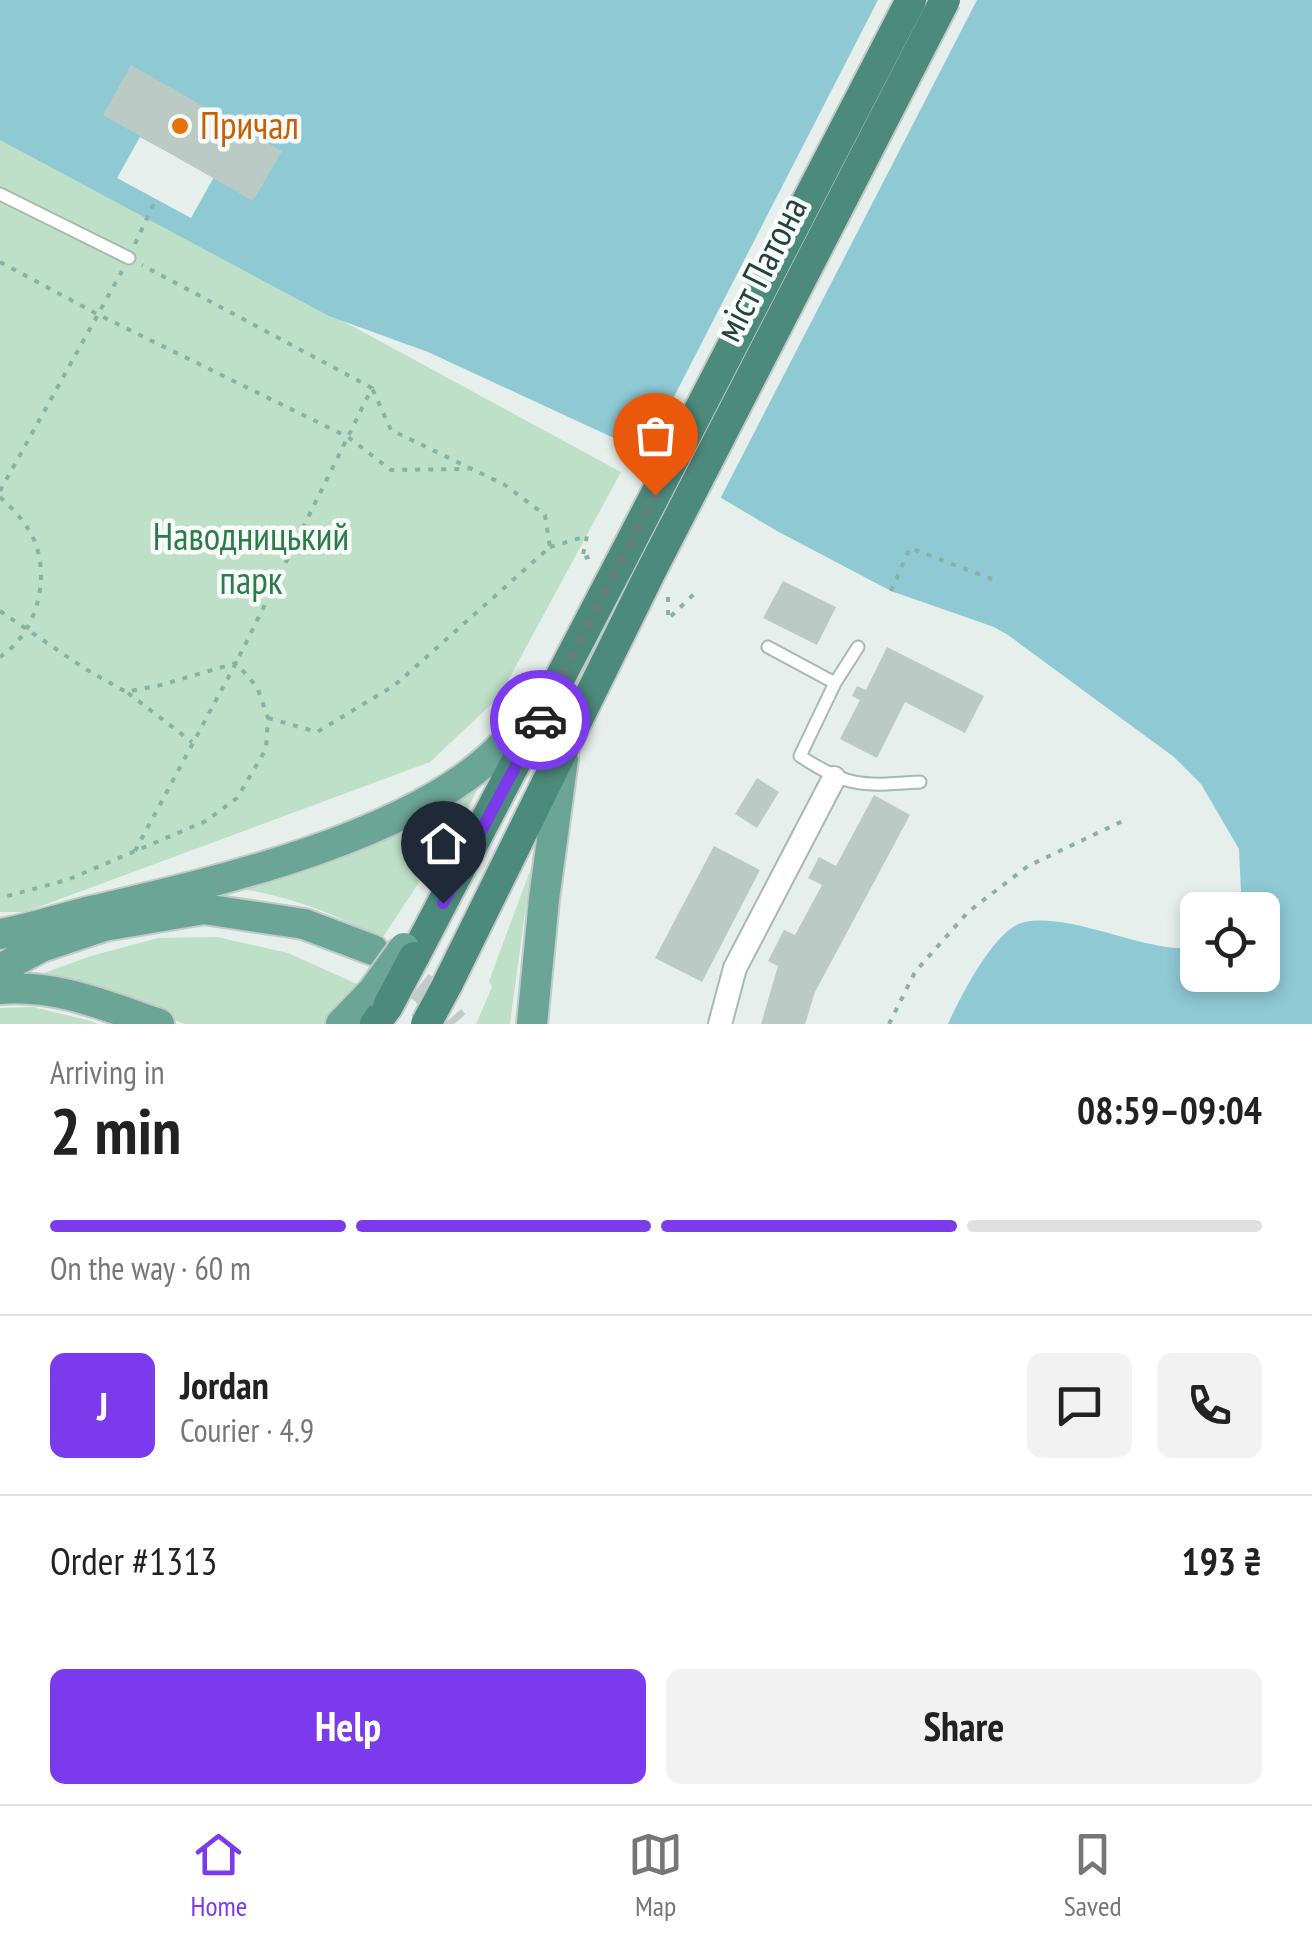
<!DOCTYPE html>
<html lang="en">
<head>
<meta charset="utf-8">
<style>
  :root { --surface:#fff; --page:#f2f2f2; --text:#222; --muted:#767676; --line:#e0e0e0; --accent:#7c3aed }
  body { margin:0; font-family:"PT Sans Narrow",sans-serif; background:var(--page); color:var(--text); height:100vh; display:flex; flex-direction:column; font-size:38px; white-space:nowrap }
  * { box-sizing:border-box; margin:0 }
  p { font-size:32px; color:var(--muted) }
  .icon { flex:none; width:55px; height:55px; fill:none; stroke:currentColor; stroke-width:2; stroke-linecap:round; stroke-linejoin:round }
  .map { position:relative; height:1024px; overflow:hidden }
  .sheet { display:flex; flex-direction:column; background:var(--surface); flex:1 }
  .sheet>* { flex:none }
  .controls { position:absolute; left:1180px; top:892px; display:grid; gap:20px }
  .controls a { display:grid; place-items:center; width:100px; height:100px; border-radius:15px; background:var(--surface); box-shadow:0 5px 15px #0003; font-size:50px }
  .pin { position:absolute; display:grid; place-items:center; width:85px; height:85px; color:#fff; margin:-102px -42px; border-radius:50% 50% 50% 0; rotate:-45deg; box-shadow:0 0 10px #0007 }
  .pin .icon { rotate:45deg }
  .courier { position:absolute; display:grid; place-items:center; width:100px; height:100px; margin:-50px; border:8px solid #7c3aed; border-radius:50%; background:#fff; color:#222; box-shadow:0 2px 12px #0007 }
  .head em { font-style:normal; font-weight:600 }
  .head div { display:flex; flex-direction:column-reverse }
  .head { display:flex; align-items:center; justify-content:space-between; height:170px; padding:0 50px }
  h1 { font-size:65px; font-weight:600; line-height:75px }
  .bar { display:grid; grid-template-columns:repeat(4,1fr); gap:15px 10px; align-content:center; height:120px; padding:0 50px }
  .bar i { height:12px; border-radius:8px; background:var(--line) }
  .bar .on { background:var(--accent) }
  .bar p { grid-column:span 4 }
  .line { display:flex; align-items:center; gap:25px; padding:0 50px; border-top:2px solid var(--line) }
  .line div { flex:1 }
  .round { display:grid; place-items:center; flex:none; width:105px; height:105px; border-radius:15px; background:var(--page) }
  .cta { display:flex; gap:20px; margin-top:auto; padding:20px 50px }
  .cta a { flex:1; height:115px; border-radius:15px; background:var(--accent); color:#fff; font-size:40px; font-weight:600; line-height:115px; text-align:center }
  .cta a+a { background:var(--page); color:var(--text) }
  .dock { display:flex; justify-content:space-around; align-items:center; height:140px; border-top:2px solid var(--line); background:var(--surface); font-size:28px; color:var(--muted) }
  .dock a { display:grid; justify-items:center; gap:5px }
  .dock .on { color:var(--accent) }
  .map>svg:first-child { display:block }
</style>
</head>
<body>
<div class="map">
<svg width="1312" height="1024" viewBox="0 0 1312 1024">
  <rect width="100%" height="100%" fill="#e6efeb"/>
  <path fill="#bfe0c8" d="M0,135L621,472L499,697L430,762L25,912H0Z
    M486,773L466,811L381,940C332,910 281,894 225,886Z
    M531,868L510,1024H476L492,987L489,981Z
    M217,937L288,953L357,984L340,1010L325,1024H185L92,993L30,978L91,956L158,938Z
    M33,1007L91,1021L98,1024H0V1008Z"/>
  <path fill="#8ec9d4" d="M0,0H1312V1024H948C960,998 995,927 1025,922C1058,915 1111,935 1145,943C1163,946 1181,952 1197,944L1198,975H1262V910H1231L1241,892L1239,849L1201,784L1174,757L1008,635L994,627L891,591L777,531L642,451L428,352L329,316L0,140Z"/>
  <path fill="#e6efeb" d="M878,0H977L719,501L643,457Z
    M140,137L214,177L191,218L117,178Z"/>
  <path fill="#bbcac4" d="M131,65L282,151L253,201L103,115Z
    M783,581L836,607L817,645L763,618Z
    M887,647L984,696L965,733L905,702L877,758L840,739L860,700L852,696L857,686L866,690Z
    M757,778L779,792L757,828L735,814Z
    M874,795L910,815L815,992L805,1024H761L778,966L768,961L784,930L795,935L822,885L808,878L819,857L836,866Z
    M714,846L760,870L702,982L655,958Z"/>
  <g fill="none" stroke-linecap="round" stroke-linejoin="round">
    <path stroke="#bfccc8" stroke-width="30" stroke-dasharray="30 15" stroke-linecap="butt" d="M384,958L426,991L454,1024"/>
    <g stroke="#a8b8b2" stroke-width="15">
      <path id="service" d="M0,194L129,258
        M768,647L835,683
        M858,647L835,683L800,756C849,788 862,786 920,782"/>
    </g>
    <g stroke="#a8b8b2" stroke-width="26">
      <path id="minor" d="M720,1024L735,968L834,778"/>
    </g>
    <g stroke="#c2cac8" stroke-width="34">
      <path id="primary" d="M0,934C32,929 64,917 96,910C216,882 408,838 497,751C513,735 527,716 541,698
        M0,969L41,947L104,926L204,909L304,924L373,950
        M0,989C56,984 106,1006 159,1024
        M341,1024L373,991
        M532,1024L544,899L563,759"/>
    </g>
    <g stroke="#c2cac8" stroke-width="34">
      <path id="trunk" d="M414,957L620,563
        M447,985L649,575
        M375,1024L388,1006"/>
    </g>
    <path stroke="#86b3a5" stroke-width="4" stroke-dasharray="5 8" stroke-linecap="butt" d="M135,244L156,199
      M0,262L99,315L348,437L391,470L468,469
      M0,491L122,271
      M0,497C14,510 27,523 35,542C50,581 36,634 0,657
      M550,547L587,536L582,559L594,555
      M891,591L910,548L997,581
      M668,597V619L696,592
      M0,611L84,668L126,692L161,685L236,663L257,687L268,718L266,749L237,798L206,821L67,880L0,898
      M128,693L192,742
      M268,718L317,732L395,685L550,547L545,515L505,485L391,430L372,388
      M135,851L236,663L372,388L142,265
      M889,1024L915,972L968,912L1028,866L1125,820"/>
    <use href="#service" stroke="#fff" stroke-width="11"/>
    <use href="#minor" stroke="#fff" stroke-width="22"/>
    <use href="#primary" stroke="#6aa596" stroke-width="30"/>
    <use href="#trunk" stroke="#4c8a7c" stroke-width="30"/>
    <g stroke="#c2cac8" stroke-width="34" stroke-linecap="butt">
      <path id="primary-bridge" d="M373,991L404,948"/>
    </g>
    <g stroke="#c2cac8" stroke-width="34" stroke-linecap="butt">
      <path id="trunk-bridge" d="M620,563L911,0
        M649,575L945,0
        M388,1006L414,957
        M426,1024L447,985"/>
    </g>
    <use href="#primary-bridge" stroke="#6aa596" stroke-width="30"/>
    <use href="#trunk-bridge" stroke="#4c8a7c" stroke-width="30"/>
  </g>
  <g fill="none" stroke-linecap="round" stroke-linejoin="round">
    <path stroke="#687f78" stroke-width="10" stroke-dasharray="0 18" d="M540,720L655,495"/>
    <path stroke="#7c3aed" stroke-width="12" d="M443,903L540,720"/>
  </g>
  <circle fill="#e8710a" stroke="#f7fbf9" stroke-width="4" cx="180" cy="126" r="10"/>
  <g text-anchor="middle" stroke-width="9" stroke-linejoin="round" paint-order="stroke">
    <g font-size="38" fill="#c56008" stroke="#f7fbf9" text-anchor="start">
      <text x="200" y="139">Причал</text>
    </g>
    <g font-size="38" fill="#24423a" stroke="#f7fbf9">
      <text transform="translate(761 269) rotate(-63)" y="13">міст Патона</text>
    </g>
    <g font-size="38" fill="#2d7a4b" stroke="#f7fbf9">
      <text x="251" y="550">Наводницький<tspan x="251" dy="44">парк</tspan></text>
    </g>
  </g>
</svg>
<div class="controls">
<a><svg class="icon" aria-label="locate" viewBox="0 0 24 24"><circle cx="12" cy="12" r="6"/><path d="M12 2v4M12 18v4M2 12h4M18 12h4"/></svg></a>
</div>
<div class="pin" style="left:655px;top:495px;background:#ea580c"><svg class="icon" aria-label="bag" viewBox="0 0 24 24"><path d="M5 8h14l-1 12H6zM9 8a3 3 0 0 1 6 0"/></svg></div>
<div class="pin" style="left:443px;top:903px;background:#1f2937"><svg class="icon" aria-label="home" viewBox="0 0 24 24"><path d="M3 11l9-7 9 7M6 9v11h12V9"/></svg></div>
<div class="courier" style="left:540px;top:720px"><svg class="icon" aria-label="car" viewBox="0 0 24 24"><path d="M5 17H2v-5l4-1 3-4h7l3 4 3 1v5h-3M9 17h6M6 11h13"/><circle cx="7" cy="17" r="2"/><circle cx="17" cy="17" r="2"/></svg></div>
</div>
<section class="sheet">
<div class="head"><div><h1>2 min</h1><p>Arriving in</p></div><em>08:59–09:04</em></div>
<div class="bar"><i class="on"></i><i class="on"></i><i class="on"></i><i></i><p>On the way · 60 m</p></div>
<div class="line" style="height:180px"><b class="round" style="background:var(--accent);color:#fff">J</b><div><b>Jordan</b><p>Courier · 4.9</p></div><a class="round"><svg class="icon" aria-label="chat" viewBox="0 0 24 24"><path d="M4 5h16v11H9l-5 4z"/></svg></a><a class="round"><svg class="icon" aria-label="phone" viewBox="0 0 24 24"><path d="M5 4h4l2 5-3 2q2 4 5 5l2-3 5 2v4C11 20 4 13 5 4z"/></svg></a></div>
<div class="line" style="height:130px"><div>Order #1313</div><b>193 ₴</b></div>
<div class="cta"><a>Help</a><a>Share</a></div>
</section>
<nav class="dock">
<a class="on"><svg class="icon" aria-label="home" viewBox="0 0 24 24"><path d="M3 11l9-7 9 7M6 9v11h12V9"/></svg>Home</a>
<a><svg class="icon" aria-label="map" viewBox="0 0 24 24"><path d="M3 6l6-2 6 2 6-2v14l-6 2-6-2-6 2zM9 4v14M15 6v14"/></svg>Map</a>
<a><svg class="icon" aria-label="saved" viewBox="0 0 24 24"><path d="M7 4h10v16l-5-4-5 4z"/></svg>Saved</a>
</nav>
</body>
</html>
